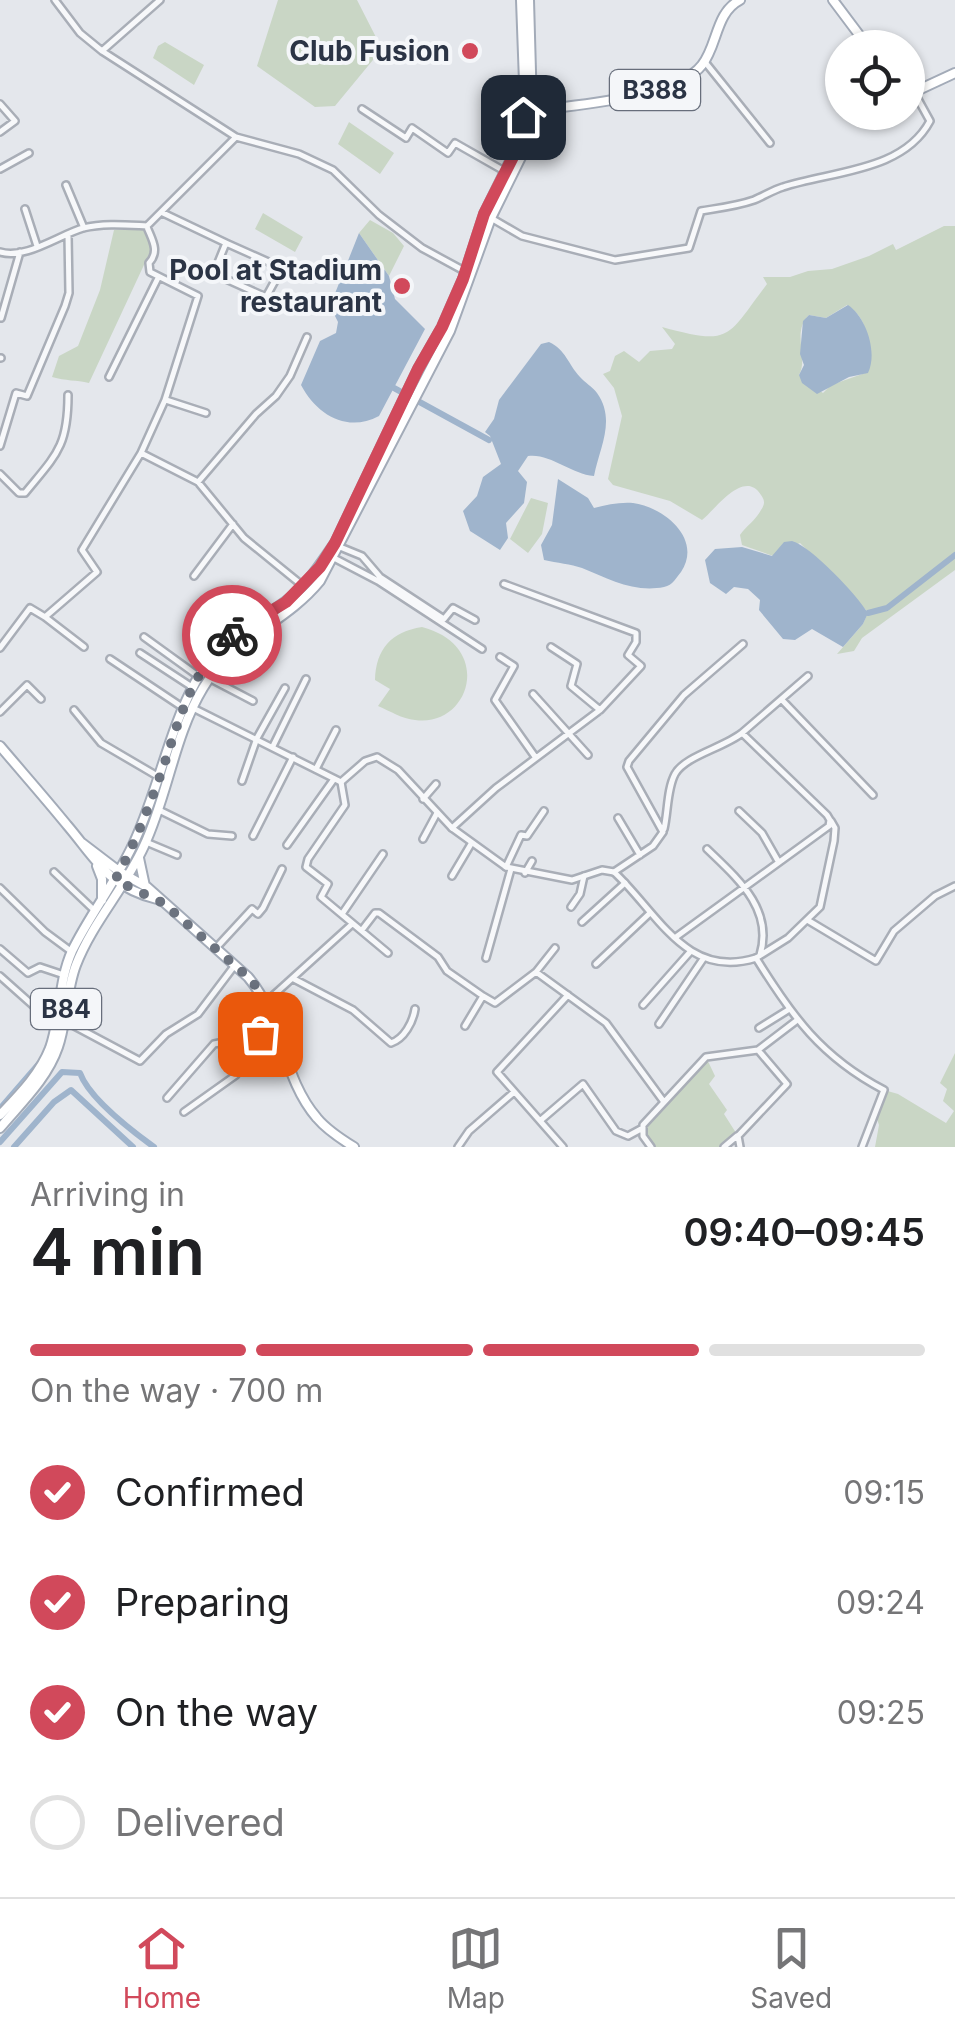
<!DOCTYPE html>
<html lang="en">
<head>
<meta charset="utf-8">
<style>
  :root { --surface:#fff; --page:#f6f6f6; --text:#202124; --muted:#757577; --line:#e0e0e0; --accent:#d1495b }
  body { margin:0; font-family:Inter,sans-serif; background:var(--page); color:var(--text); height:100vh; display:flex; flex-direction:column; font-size:38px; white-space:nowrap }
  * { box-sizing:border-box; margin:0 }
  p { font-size:32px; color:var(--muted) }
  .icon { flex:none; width:55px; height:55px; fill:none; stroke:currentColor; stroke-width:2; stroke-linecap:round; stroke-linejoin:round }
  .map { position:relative; height:1147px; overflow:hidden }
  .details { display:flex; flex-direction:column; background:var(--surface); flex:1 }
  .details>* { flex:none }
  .buttons { position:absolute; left:825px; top:30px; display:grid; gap:20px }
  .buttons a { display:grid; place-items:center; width:100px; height:100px; border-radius:50%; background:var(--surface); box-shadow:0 2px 8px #0004; font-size:50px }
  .pin { position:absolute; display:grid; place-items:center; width:85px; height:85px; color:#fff; margin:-42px; border-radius:20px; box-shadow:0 5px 15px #0006 }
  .courier { position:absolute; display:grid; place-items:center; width:100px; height:100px; margin:-50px; border:8px solid #d1495b; border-radius:50%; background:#fff; color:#222; box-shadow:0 2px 12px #0007 }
  .overview em { font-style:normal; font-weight:600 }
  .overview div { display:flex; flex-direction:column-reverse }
  .overview { display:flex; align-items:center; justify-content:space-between; height:170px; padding:0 30px }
  h1 { font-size:65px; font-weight:600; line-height:75px }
  .bar { display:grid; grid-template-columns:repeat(4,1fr); gap:15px 10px; align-content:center; height:120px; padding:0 30px }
  .bar i { height:12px; border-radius:8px; background:var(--line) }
  .bar .on { background:var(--accent) }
  .bar p { grid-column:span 4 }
  ol { padding:0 30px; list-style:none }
  li { display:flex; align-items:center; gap:30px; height:110px }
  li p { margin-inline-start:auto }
  li .icon { padding:10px; border-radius:50%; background:var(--accent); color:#fff; stroke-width:4 }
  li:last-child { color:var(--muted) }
  li i { width:55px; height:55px; border:5px solid var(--line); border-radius:50% }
  .dock { display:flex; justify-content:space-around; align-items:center; height:140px; border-top:2px solid var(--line); background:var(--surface); font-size:28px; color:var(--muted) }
  .dock a { display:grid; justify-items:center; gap:5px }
  .dock .on { color:var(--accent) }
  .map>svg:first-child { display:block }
</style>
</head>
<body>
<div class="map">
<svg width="955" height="1147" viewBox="0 0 955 1147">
  <rect width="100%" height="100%" fill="#e4e7ec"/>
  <path fill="#c9d6c5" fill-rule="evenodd" d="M278,0H357L382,49L335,106L315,107L257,66Z
    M165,42L204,65L194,85L153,58L158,46Z
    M349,122L394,153L380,174L338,144Z
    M263,213L303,237L295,252L255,229Z
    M370,220L393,233L404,246L389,276L359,233Z
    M944,226H955V570L862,638L854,651L837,654L863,624L868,612L800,543L773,556L742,545L740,535C746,526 756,520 761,510C765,504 765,501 761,495C744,468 715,510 702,520L670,501L613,485L608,479L622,416L614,388L603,374L610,371L615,356L624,351L639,362L650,351L672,349L675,344L662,327C732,346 726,338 767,284L763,277H790L808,271L832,269L869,256L893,244L896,250ZM847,305C871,320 869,348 868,372L831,385L823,393L799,375C809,356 791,333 809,315L826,318Z
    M146,229L152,243L150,252L89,383C76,380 66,381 52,377L59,356L78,346L100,290L114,230Z
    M531,498L548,503L542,534L528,553L510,539Z
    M422,627C495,646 470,728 415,720C402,719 390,711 378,706L390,689L375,680C376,649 391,632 422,627Z
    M955,1053V1147H875L879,1125L875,1113L884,1090L898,1094L946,1123L954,1111L943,1101L947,1089L940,1083Z
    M706,1057L715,1076L709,1084L727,1110L724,1114L738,1136L724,1147H651L643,1136V1125Z"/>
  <path fill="#9fb4cc" d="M359,233L389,276L395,299L425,329L379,416C347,433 317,415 301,385L320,341L336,333L338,322L330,306Z
    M848,305C866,317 878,352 868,373L849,377L817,394L802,383L799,375L804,365L800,354L803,321L809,315L826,318Z
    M549,342C566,350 568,364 580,377C585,383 592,386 597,393C616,420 600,446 594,476C571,474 550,453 528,456L518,471L527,482L524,503L506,523L508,538L500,550L470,531L463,511L477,496L483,477L501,464L490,436L485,432L494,419L499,400L541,344Z
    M558,479L588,498L594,508C607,505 619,502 633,503C664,507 703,539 681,572C676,578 673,585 664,587C634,593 609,579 582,568C571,564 557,563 544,560L541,545L552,525Z
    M792,541C812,547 856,594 868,613L863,624L843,647L812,629L795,640L783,639L759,610L760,600L748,589L734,587L726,594L710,583L705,560L715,549L742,547L772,556L784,542Z"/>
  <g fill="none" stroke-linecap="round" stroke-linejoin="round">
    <path stroke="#9fb4cc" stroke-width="2.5" d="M0,1106L38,1062"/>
    <path stroke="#9fb4cc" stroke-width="6" d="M394,388L489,440
      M868,613L887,608L955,555
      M0,1142L62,1072L80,1073C89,1098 132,1131 154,1147
      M14,1147L54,1102L71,1090L133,1147"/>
    <g stroke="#a9aeb7" stroke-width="10">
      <path id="minor" d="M55,0L80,33L102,51L236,137
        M102,51L160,0
        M705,62L770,143
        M0,104L15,121L0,132
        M362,109L406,138L412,128L448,153L455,143L506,172
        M0,169L29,153
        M66,185L84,228
        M25,209L37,246
        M163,213L226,243L215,270L217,275L266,297L282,268L226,243
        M491,218L522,236L615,260L689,248L701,211C719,208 737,206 754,200C764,196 773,190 783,187C831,171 903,172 930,121L914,92
        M0,252C25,260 59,235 83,228C104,223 126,225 147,226L236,137L299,154L333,170L379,215L422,248L468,273
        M1,318L20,252
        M0,358H1
        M109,377L158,278
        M166,400L206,413
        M0,446L16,393L27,396L65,306L69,293L68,235
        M141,453L198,482L244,538L303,586
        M0,474L19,493H25C56,455 68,447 68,395
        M198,482L256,414L276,396L290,376L307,337
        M340,547L362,556L380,577L444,619L453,608L475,620
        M334,558L378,581L482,649
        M194,576L233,524
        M45,617L84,647
        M144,637L198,676
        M551,647L577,664L571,686L600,710
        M0,648L30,608L45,617L97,572L82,550L141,453L165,400L198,296L150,272L149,263C160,251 152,240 147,227
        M140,653L192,687
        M500,657L514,666L495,700L536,758
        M110,659L182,707
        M209,678L253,701
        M533,694L588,755
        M782,700L873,795
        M74,710L101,743L159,777
        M0,712L27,685L41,699
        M273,746L306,679
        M316,769L336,730
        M242,781L257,738L285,688
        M341,782L345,805L308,859L306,867L328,884L321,897L388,953
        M423,799L436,784
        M159,810L208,834L232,836
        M739,811L762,833L778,861
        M618,818L640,855
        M452,828L496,788L600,710L641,666L628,655L636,642V633L504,584
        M664,829C668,812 667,789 675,774C685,756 723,748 742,733
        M253,836L293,757
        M423,839L437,813
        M146,842L177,855
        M287,845L334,779
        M707,849C737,878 774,909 760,955
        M506,867L521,835L527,836L544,811
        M54,872L95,911
        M614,872L653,846L663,832L627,767L629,761L684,695L743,644
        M525,873L532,861
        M452,876L471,844
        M0,888L45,932L72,952
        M571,907L580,894L584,876
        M342,914L383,854
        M809,921L876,961L894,931L935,896L955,886
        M582,922L625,883
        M362,930L375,913H379L438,957L447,971L483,996
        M676,937L829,826L830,820L827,815L742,733L808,676
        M216,948L252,909L258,914L263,908L282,869
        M0,949L28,973L40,967L64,975
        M486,958L511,869
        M756,958L788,938L820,907L834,841L835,828L831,821
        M596,964L650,913
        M536,972L606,1023L664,1102
        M0,976L55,1025
        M294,979L353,1010L391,1043C404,1039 413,1022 415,1009
        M266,1002L351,925
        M643,1005L690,952
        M65,1021L140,1061L166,1034L198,1014L235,965
        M659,1024L703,959
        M465,1026L483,996L495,1003L536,972L555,948
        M759,1028L788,1010
        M236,1055L273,1023
        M167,1098L214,1044L219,1043C230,1052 243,1060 236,1075L184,1112
        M541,1120L583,1084L616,1131L628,1136L641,1129
        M458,1147L469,1131L514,1092
        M563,1147L497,1072L568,995
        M651,1147L643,1136V1125L706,1057L758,1050L796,1021
        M724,1147L737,1136
        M740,1147L738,1136L787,1084L758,1050"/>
    </g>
    <g stroke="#a9aeb7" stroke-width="10">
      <path id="tertiary" d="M193,708L341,782L365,761L377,757L398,770L452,828L506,867L572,880L602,870L614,872C658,913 686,980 756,958C792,1016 821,1057 884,1090L862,1147"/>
    </g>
    <g stroke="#a3abb8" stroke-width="12">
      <path id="primary" d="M833,0L869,48
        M530,85L563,107C596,103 681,93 702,65C718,45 715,13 740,0
        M908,87L914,92L955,73
        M0,746C22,772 45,798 67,825C96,859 108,887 157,899
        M82,843L120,872L147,887L248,977C283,1018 282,1078 317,1118C327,1130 341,1139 354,1147
        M139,858L145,886
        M97,866L102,879V900
        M0,1115C19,1095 40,1074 50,1048C61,1017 58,982 72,951C91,912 119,878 136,838C159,787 169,730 196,681C222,634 247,630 286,601C307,586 320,564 335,543L418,369L442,327L463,279L484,214L520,141L524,82L521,0
        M0,1128C21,1103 47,1079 58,1047C67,1021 66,991 76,965C92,923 125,888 144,846C168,795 174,736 203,688C233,637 284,625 320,581L450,331L491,218L528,143L532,107L529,0"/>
    </g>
    <use href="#minor" stroke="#f7f8fa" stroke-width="5"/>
    <use href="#tertiary" stroke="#f7f8fa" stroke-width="5"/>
    <use href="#primary" stroke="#fff" stroke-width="8"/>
  </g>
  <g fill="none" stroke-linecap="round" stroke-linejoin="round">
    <path stroke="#6c737f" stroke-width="10" stroke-dasharray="0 18" d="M232,635C188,673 178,727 159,779C146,814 133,848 115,880L163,903L248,977L259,990L275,1021L260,1034"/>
    <path stroke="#d1495b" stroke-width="12" d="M232,635L286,602L320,567L335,543L418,369L442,327L463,279L484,214L518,147L523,117"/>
  </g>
  <g fill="#d1495b" stroke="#f4f6f9" stroke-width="4">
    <circle cx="470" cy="51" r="10"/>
    <circle cx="402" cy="286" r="10"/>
  </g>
  <g text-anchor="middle" stroke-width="8" stroke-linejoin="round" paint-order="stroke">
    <g fill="#f4f6f9" stroke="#676e7b" stroke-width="2.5">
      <rect x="610" y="70" width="90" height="40" rx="8"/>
      <rect x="31" y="989" width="70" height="40" rx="8"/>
    </g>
    <g font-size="25" font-weight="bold" fill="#2b3445">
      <text x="655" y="99">B388</text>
      <text x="66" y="1018">B84</text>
    </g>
    <g font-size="28" font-weight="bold" fill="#2b3445" stroke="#f4f6f9" text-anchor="end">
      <text x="450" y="61">Club Fusion</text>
      <text x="382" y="280">Pool at Stadium<tspan x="382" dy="32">restaurant</tspan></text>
    </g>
  </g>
</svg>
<div class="buttons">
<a><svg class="icon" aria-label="locate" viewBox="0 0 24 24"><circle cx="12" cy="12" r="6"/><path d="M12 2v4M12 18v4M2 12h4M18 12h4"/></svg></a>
</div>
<div class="pin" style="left:260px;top:1034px;background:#ea580c"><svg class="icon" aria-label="bag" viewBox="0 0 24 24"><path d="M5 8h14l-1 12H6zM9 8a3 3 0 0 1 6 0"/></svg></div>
<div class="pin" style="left:523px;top:117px;background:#1f2937"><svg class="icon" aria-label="home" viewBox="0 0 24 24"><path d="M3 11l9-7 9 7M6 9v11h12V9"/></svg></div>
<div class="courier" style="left:232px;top:635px"><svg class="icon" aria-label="bike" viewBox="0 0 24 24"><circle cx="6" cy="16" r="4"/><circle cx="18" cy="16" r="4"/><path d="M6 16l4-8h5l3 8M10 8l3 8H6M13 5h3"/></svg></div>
</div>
<section class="details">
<div class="overview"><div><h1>4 min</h1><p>Arriving in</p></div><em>09:40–09:45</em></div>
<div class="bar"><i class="on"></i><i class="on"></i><i class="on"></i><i></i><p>On the way · 700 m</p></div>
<ol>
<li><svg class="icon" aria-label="check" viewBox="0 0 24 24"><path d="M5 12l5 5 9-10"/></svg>Confirmed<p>09:15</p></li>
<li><svg class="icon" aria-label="check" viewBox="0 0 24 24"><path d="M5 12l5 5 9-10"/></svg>Preparing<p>09:24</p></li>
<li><svg class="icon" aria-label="check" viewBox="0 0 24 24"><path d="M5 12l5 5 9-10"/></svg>On the way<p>09:25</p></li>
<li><i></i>Delivered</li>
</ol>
</section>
<nav class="dock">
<a class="on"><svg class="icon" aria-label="home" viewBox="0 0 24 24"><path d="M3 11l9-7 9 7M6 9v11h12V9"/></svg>Home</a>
<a><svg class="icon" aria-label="map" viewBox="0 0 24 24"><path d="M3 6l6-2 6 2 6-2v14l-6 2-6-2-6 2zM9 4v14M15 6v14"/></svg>Map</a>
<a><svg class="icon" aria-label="saved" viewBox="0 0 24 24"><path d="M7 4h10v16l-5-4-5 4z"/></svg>Saved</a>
</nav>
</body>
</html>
